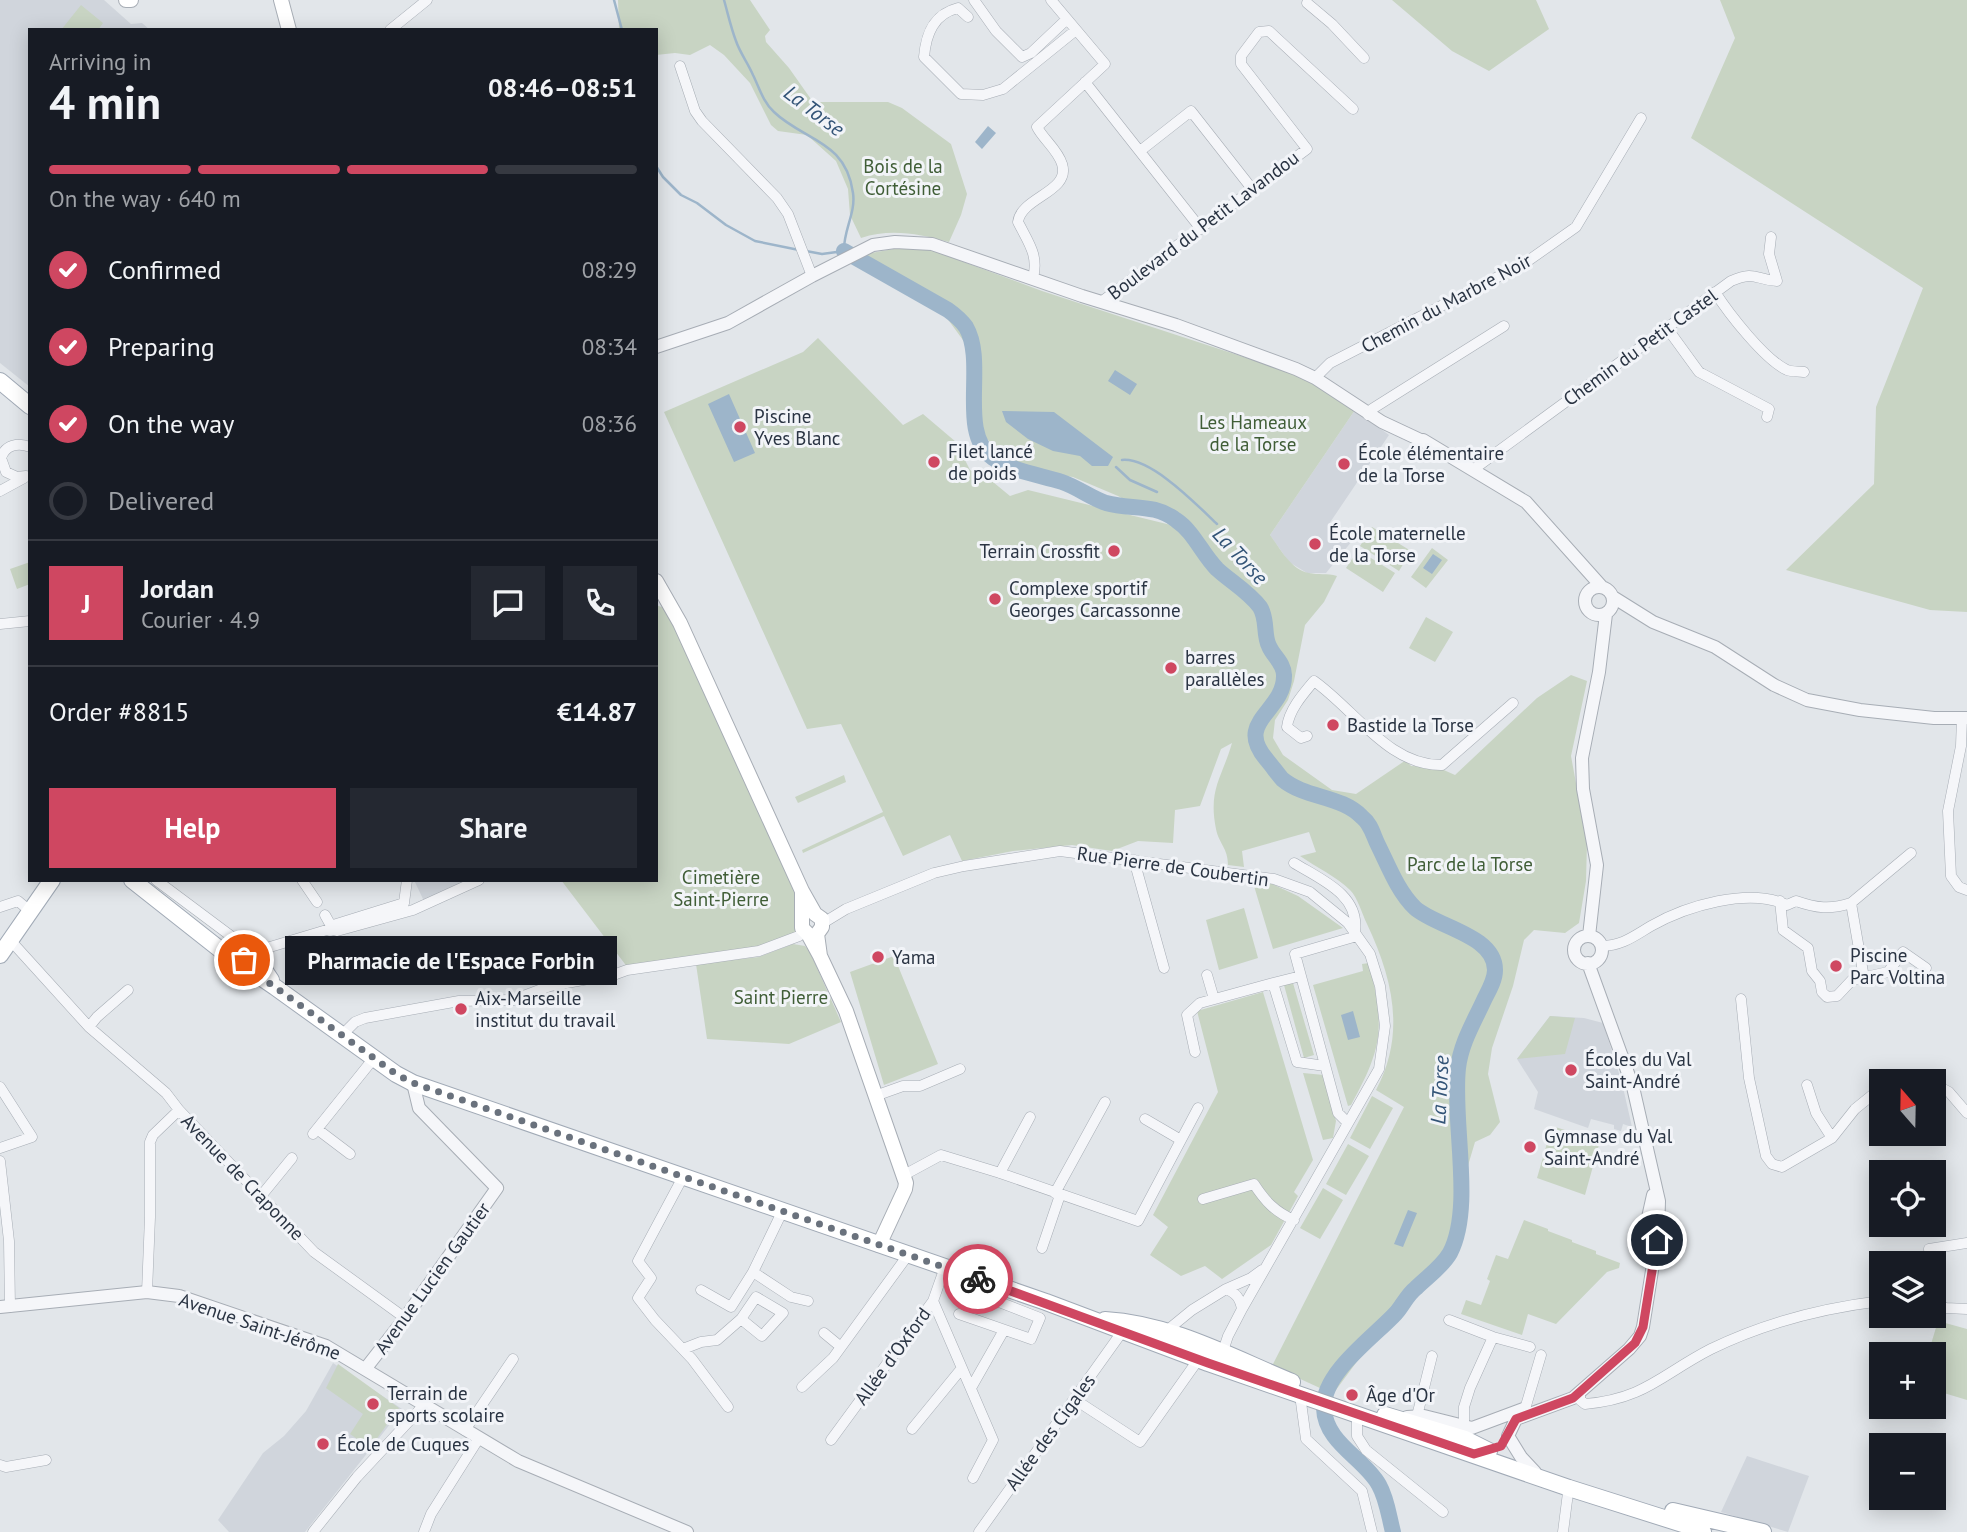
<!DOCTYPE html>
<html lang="en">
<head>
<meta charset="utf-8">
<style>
  :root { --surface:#171b24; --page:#242831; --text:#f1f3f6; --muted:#9ea1a6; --line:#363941; --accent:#cf4761 }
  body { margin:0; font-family:"PT Sans",sans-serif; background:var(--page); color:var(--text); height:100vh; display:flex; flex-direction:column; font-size:26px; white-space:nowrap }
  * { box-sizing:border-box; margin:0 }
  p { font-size:23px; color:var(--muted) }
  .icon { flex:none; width:38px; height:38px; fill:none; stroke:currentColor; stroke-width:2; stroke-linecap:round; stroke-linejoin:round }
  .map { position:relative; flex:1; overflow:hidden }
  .details { position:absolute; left:28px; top:28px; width:630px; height:854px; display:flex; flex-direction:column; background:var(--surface); border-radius:0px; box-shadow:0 4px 18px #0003 }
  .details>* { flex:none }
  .needle { width:46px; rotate:340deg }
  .fabs { position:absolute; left:1869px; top:1069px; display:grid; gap:14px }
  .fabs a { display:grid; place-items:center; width:77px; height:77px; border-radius:0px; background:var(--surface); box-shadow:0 4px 18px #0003; font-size:35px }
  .pin { position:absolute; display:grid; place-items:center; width:60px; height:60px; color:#fff; margin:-30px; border:4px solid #fff; border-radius:50%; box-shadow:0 2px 7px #0007 }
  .courier { position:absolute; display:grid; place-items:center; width:70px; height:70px; margin:-35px; border:5px solid #cf4761; border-radius:50%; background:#fff; color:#222; box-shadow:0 2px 9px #0007 }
  .bubble { position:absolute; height:49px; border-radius:0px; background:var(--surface); box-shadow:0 4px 18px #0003; font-size:23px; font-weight:600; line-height:49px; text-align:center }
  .overview em { font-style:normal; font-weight:600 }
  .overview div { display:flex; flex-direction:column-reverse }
  .overview { display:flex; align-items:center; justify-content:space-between; height:119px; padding:0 21px }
  h1 { font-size:46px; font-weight:600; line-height:52px }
  .bar { display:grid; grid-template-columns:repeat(4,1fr); gap:10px 7px; align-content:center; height:84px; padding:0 21px }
  .bar i { height:9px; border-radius:5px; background:var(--line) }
  .bar .current { background:var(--accent) }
  .bar p { grid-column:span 4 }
  .line { display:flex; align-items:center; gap:18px; padding:0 21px; border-top:2px solid var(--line) }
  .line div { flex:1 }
  .round { display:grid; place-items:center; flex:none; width:74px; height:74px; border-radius:0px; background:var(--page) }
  ol { padding:0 21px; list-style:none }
  li { display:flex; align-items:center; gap:21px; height:77px }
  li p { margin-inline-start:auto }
  li .icon { padding:7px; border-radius:50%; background:var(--accent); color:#fff; stroke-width:4 }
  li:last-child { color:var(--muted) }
  li i { width:38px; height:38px; border:4px solid var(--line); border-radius:50% }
  .primary-button { display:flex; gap:14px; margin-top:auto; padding:14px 21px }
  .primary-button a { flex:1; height:80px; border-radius:0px; background:var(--accent); color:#fff; font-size:28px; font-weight:600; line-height:80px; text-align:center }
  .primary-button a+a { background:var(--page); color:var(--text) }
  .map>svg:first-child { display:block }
</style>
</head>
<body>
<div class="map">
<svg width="1967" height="1532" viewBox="0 0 1967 1532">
  <rect width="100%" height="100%" fill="#e2e6ea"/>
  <path fill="#d0d5dc" d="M0,0H104L131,24L142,23L150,30H30V387L0,363Z
    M1355,410L1389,435L1329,524L1352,541L1326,573H1307L1289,562L1270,535Z
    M414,880H474L423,904V899Z
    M1550,1016L1584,1018L1603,1023L1622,1083L1632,1127L1623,1124L1621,1131L1614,1129V1125L1591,1119L1588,1128L1534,1109L1538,1092L1517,1059Z
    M333,1363L402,1409L305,1532H229L218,1520L263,1453L284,1436L306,1411Z
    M1747,1456L1809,1476L1788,1532L1721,1512Z"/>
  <path fill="#c8d4c3" d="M618,0H750L770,30L765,36L766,42L789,68L813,102H888L902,108L951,144L967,194L961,215L949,242C919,234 891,228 861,238L850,215L848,189L836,161L807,135L778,131L771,125L750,83L724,55L710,45L690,55L675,53L656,55V30H619Z
    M1392,0H1536L1549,29L1489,71L1452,51Z
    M1720,0H1967V612L1930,610L1786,570L1874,484L1876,407L1923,288L1691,138L1735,38Z
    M81,5L103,23L98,30H61Z
    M913,247L934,251L1042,291L1296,374L1355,410L1270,535C1280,548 1291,570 1309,573C1318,575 1327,573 1337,576L1324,602L1305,625L1294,681L1288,700L1275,720L1273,738L1283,755L1332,790L1356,794L1406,760L1411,766L1437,767L1455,775L1537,698L1571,675L1587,681L1571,756L1587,843L1586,881L1579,923L1565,933L1534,930L1524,940L1513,986L1492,1048L1488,1074L1500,1122L1490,1135L1475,1142L1461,1189L1452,1257L1431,1277L1412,1287L1333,1394L1272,1366L1404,1107L1376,1090C1406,1034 1393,979 1367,924C1362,914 1358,898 1350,890C1337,877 1316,867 1300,856L1316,852L1309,832L1242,851L1244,867L1228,865C1228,848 1219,844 1216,829C1208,789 1222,778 1232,743L1221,749L1200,806L1175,810L1173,843L1138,841L1112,851L1072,845L1013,851L962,861L950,835L903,856L884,816L803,853L802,850L883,812L841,724L807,729L664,412L803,352L818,338L903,425L923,414L956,442L970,470L993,482L1010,496L1028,490L1171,525L1118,496L1073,477L1017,469L976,428L974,409L976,358L944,314L864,266L853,257C872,253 893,248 913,247Z
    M1372,527L1411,551L1399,571L1360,546Z
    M1432,548L1448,560L1426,588L1411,577Z
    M1358,550L1395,573L1383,592L1346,568Z
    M30,562V584L17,589L10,569Z
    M656,605L667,609L794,888L796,934L764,948L628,968L561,880H656Z
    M1426,617L1453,632L1435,662L1409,648Z
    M844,775L846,782L798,803L795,797Z
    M1270,883L1298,896L1343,928L1273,949L1254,886Z
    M1244,908L1258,958L1219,970L1206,920Z
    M793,944L805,946L810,952L841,1022L789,1044L707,1039L696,964L759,957Z
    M894,956L938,1064L884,1085L850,972Z
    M1369,963C1385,1028 1383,1047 1351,1105L1348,1106L1313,985L1363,971L1362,964Z
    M1293,983L1314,1055L1304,1058L1284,985Z
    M1263,992L1313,1160L1294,1192L1298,1196L1271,1245L1222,1279L1205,1266L1181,1276L1150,1255L1168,1227L1153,1215L1218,1092L1197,1011Z
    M1550,1016L1575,1018L1565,1054L1517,1059Z
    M1303,1073L1324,1075L1336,1121L1333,1138L1323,1140Z
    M1372,1096L1393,1108L1370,1149L1350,1138Z
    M1552,1126L1600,1141L1585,1195L1537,1178Z
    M1348,1144L1369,1156L1346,1195L1326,1184Z
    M1323,1188L1343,1200L1320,1239L1300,1228Z
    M1524,1220L1548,1229V1231L1572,1240V1242L1596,1251V1254L1620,1263L1619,1268L1607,1272L1556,1324L1528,1314L1522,1335L1461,1314L1466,1300L1481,1305L1490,1281L1487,1279L1496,1255L1508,1259Z
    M1938,1321L1967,1329V1400L1934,1390V1354H1928Z
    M338,1364L399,1408L370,1448L350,1434L363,1414L326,1388Z"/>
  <path fill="#9db5ca" d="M988,126L996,133L982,149L975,142Z
    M1115,370L1137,384L1130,395L1108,381Z
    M729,394L755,453L734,462L708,404Z
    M1002,411L1054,412L1113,457L1108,466H1092L1080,456L1053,451L1028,439L1006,422Z
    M1433,554L1442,560L1432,574L1423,568Z
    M1353,1011L1360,1037L1348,1040L1341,1015Z
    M1408,1210L1417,1213L1403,1247L1394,1244Z"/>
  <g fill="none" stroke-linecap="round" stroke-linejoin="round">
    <path stroke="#9db5ca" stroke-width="2.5" d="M614,0L622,30
      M724,0C728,14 731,28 736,41C740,53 748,63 753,75C759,87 763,102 774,112C804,141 846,140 853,193C856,213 843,231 844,251L822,254L806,251
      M656,166L663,177L681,195L697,203L726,225L755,241L799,250
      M1122,460C1151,457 1197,505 1217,524
      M1116,467L1130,480L1157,492"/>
    <path stroke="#9db5ca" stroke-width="16" d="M844,251L948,310C955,315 961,320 966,327C987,363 957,433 993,458C1012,471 1040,475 1062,482C1077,487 1091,498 1106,503C1131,510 1154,503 1176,520C1194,532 1202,554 1217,569C1231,582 1248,591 1260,607C1268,620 1263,634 1269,646C1273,656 1284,663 1284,675C1285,712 1233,721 1267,760C1272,766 1277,773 1282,779C1306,799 1341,795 1362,817C1371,824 1373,835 1378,845C1388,865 1398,892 1415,908C1436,927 1495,935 1495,970C1495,980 1489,990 1484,1000C1474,1022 1461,1043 1458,1068C1452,1122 1474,1207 1450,1253C1442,1267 1427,1277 1416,1288C1407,1295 1403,1305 1396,1313C1374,1337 1322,1373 1324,1408C1325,1443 1364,1458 1379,1485C1387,1499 1389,1517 1393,1532"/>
    <g stroke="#a7adb5" stroke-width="11">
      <path id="minor" d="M974,0L996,31L1022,57L1031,53L1067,19
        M1307,3L1332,24L1364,58
        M968,17L958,8C934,14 926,33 924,57L961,94L983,95L1003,89L1076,30
        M390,30L427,0
        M680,66L695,111L702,121L777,198L788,214L812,276
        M1085,82L1201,229
        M1140,151L1191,111L1253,190
        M1033,278C1039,255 1028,242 1018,222C1021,197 1071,192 1062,164C1058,150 1043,139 1037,127L1105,64L1051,0
        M1715,292C1729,314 1765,360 1787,370C1792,372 1799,371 1804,372
        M1101,302L1307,149L1241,64V56L1259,32L1269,31L1353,109
        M1667,328L1699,372L1769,409L1767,417
        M1315,378L1330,363L1525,263L1576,227L1641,118
        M1368,415L1372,409L1504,326
        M1474,469L1731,281C1756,270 1755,280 1777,281L1769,254L1771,237
        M26,476L17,477L6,472L1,458C5,445 18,442 30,447
        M0,491L24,478
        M0,624L30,621
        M1962,718L1961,746L1948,811L1951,876L1959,887L1967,890
        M1307,736L1301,738L1287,727C1289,710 1303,694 1314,681C1355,710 1389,766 1442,765L1513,703
        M1134,860L1164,968
        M1294,863C1322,880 1360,895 1355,932
        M156,880L251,951L254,957
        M302,880L317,902
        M1780,901L1783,930L1808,948L1812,971L1820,981L1822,992L1827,997L1837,996L1852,980L1888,972L1903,952L1926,968
        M1851,903L1864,978
        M0,907L18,901L31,912
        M325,915L330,924V929
        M823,923L846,909L934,873L964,866L1060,851L1274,879L1310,892L1348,923L1370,954L1380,986L1385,1026L1379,1069L1242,1309
        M330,926L404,903L407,880
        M11,941L89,1027L166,1093L179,1110L314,1252L405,1318
        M1601,946C1622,946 1634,936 1651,926C1686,906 1749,887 1787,905L1796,901C1816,908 1830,910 1851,903L1911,853
        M256,958L270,947L330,929L337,931L413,910L479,880
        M1207,975L1214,999
        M1301,976L1273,983L1297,1062L1325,1066
        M1741,999L1749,1078L1766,1156L1772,1164L1782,1167L1832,1138L1855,1109L1881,1088
        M89,1027L97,1017L128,990
        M342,1035L355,1022L365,1018L459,1001L513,1000L550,986L616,974L627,970L759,951L799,936L804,931
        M1195,1052L1187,1015L1200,1003L1273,983
        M1898,1082L1912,1078L1926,1082
        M1934,1084L1949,1092L1967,1113
        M1807,1085L1816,1113L1832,1138
        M0,1087L32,1137L0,1148
        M875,1096L903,1086H920L960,1069
        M1145,1119L1181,1140
        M1348,1123L1338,1113L1295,954L1357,936
        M317,1129L350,1154
        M313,1134L374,1058
        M0,1161L9,1241L10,1307
        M1000,1173L1030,1117
        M684,1175L638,1261L651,1278L638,1298L655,1320L692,1359L728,1407
        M904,1175L941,1155L1000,1173L1138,1221L1198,1108
        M1055,1193L1105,1102
        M261,1196L292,1158
        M1203,1199L1254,1184C1265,1201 1275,1212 1294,1220
        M1042,1248L1060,1195
        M1930,1264L1929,1249L1967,1243
        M753,1272L791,1297L808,1301
        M1226,1289L1251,1278L1262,1270
        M701,1290L731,1307L753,1272L783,1210
        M147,1292L150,1217V1142L153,1135L179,1110
        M756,1297L783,1313L762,1336L741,1319Z
        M933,1301L993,1440L973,1478
        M1934,1303L1946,1308L1967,1309
        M959,1314L1031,1339L1040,1318L976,1293
        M1449,1320L1493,1337L1530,1347
        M1163,1330L1170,1328L1192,1310L1226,1289C1236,1293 1240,1298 1242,1309L1228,1336L1223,1351
        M824,1333L841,1347
        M683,1349L701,1342L717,1340L741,1319
        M802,1387L833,1358L908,1255
        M971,1388L1004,1330
        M1580,1391V1400L1585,1404C1645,1399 1662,1374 1711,1349C1764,1323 1823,1308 1881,1301
        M1300,1395L1306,1439L1362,1491L1372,1532
        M1074,1399L1140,1442L1198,1360
        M1525,1409L1541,1355
        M1357,1415V1436L1366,1450L1443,1512
        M1417,1416L1432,1356
        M1464,1427V1407L1470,1388L1493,1337
        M912,1429L962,1368
        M465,1430L513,1359
        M831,1440L933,1301L945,1267
        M0,1465L6,1467L46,1460
        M313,1532L357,1477L424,1405
        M424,1532L431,1514L479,1438
        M979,1532L1122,1332
        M1563,1532L1569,1485"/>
    </g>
    <g stroke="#a7adb5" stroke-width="14">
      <path id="tertiary" d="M656,347L728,323L812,276L873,245L895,242L932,244L1082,296L1176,325L1296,369L1315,378L1382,422L1429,444
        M1423,440L1526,502L1602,587
        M1585 601a14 14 0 1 1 28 0a14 14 0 1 1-28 0Z
        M1613,597L1653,622L1715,647L1774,685L1807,700L1860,710L1934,718H1967
        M1589,936L1597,865L1583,789L1582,758L1599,672L1606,614
        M1574 950a14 14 0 1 1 28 0a14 14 0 1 1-28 0Z
        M1649,1260L1645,1231L1653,1195
        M0,1307L147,1292L179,1296L326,1346L518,1461L687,1532
        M366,1368L405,1318L497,1188L419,1108L413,1083
        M1407,1424V1417L1424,1416L1472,1428L1523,1409
        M1535,1472L1521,1457L1508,1436L1516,1419L1573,1398L1629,1349L1640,1336L1643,1327L1658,1233L1659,1201L1633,1087L1588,963"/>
    </g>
    <g stroke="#a7adb5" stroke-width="16">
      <path id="secondary" d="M126,0H131
        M281,0L289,30
        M656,581L680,623L802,891L815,914L822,919V927L817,934L820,956
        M802,892V928L808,934L820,956L846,1011L906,1183L905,1189L879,1245"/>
    </g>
    <g stroke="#a1aab6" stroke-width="18">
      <path id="primary" d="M0,381L30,406
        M132,880L246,970L253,972L275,987L396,1074L413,1083L1046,1302L1208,1363L1569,1488L1692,1527L1703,1532
        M230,952L239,956L256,958L271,980
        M0,955L52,880
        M1105,1320C1172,1324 1231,1357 1292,1382
        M1385,1415L1465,1439L1489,1451
        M1673,1511L1763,1532"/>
    </g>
    <use href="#minor" stroke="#f5f6f9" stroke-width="10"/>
    <use href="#tertiary" stroke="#f5f6f9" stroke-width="12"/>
    <use href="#secondary" stroke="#fff" stroke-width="14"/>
    <use href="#primary" stroke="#fff" stroke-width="16"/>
  </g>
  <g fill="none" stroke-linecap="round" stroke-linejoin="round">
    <path stroke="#6a727d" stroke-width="7" stroke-dasharray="0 12.6" d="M244,960L246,970L253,972L275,987L396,1074L413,1083L978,1279"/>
    <path stroke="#cf4761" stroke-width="9" d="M978,1279L1208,1363L1474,1454L1501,1446L1516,1419L1573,1398L1635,1343L1643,1327L1657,1240"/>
  </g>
  <g fill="#cf4761" stroke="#f2f4f8" stroke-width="2.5">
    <circle cx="740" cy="427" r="7"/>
    <circle cx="934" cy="462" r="7"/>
    <circle cx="1344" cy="464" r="7"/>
    <circle cx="1315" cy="544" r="7"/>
    <circle cx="1114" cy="551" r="7"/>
    <circle cx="995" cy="599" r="7"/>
    <circle cx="1171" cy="668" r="7"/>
    <circle cx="1333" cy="725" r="7"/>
    <circle cx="878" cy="957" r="7"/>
    <circle cx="1836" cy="966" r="7"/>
    <circle cx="461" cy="1009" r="7"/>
    <circle cx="1571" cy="1070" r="7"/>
    <circle cx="1530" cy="1147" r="7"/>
    <circle cx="1352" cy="1395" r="7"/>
    <circle cx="373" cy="1404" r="7"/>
    <circle cx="323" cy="1444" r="7"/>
  </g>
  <g text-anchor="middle" stroke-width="6" stroke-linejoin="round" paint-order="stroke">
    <g font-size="19" fill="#405e37" stroke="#f2f4f8">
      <text x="903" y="173">Bois de la<tspan x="903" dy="22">Cortésine</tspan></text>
      <text x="1253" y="429">Les Hameaux<tspan x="1253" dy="22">de la Torse</tspan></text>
      <text x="1470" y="871">Parc de la Torse</text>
      <text x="721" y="884">Cimetière<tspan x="721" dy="22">Saint-Pierre</tspan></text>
      <text x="781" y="1004">Saint Pierre</text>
    </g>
    <g font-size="19" fill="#2a3443" stroke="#f2f4f8">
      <text transform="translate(1203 225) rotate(-37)" y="7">Boulevard du Petit Lavandou</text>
      <text transform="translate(1446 303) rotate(-28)" y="7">Chemin du Marbre Noir</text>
      <text transform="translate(1640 347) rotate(-36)" y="7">Chemin du Petit Castel</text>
      <text transform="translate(1173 866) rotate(8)" y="7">Rue Pierre de Coubertin</text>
      <text transform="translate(243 1177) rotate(46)" y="7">Avenue de Craponne</text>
      <text transform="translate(432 1278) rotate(-54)" y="7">Avenue Lucien Gautier</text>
      <text transform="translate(260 1326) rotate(19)" y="7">Avenue Saint-Jérôme</text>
      <text transform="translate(892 1356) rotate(-54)" y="7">Allée d'Oxford</text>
      <text transform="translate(1050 1432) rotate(-54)" y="7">Allée des Cigales</text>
    </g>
    <g font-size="19" fill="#2a3443" stroke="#f2f4f8" text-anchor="start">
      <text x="754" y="423">Piscine<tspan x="754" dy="22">Yves Blanc</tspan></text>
      <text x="948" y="458">Filet lancé<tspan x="948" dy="22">de poids</tspan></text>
      <text x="1358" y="460">École élémentaire<tspan x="1358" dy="22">de la Torse</tspan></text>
      <text x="1329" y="540">École maternelle<tspan x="1329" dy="22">de la Torse</tspan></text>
      <text x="1100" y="558" text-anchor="end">Terrain Crossfit</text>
      <text x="1009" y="595">Complexe sportif<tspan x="1009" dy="22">Georges Carcassonne</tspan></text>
      <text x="1185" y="664">barres<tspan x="1185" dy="22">parallèles</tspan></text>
      <text x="1347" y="732">Bastide la Torse</text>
      <text x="1850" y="962">Piscine<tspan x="1850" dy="22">Parc Voltina</tspan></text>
      <text x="892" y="964">Yama</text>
      <text x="475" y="1005">Aix-Marseille<tspan x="475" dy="22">institut du travail</tspan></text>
      <text x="1585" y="1066">Écoles du Val<tspan x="1585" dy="22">Saint-André</tspan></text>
      <text x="1544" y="1143">Gymnase du Val<tspan x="1544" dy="22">Saint-André</tspan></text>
      <text x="387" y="1400">Terrain de<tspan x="387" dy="22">sports scolaire</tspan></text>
      <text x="1366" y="1402">Âge d'Or</text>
      <text x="337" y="1451">École de Cuques</text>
    </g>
    <g font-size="21" font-style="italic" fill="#335477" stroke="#f2f4f8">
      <text transform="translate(814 111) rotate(37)" y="7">La Torse</text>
      <text transform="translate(1240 556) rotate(47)" y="7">La Torse</text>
      <text transform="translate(1440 1090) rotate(-87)" y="7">La Torse</text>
    </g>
  </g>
</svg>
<div class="fabs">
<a><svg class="needle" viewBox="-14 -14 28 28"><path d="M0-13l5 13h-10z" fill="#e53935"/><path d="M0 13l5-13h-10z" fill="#9ea1a6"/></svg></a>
<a><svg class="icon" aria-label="locate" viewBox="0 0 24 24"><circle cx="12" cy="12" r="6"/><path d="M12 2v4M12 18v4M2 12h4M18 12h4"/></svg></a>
<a><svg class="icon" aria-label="layers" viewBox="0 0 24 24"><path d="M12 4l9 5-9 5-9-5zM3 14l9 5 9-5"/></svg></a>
<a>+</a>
<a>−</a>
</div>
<div class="pin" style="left:244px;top:960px;background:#ea580c"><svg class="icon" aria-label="bag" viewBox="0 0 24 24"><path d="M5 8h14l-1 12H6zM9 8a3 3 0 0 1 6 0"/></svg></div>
<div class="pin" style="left:1657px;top:1240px;background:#1f2937"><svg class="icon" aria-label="home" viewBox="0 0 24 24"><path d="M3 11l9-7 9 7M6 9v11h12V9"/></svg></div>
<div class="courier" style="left:978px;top:1279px"><svg class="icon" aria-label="bike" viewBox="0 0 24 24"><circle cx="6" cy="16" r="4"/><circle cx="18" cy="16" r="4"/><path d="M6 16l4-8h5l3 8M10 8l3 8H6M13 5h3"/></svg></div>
<div class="bubble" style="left:285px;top:936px;width:332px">Pharmacie de l'Espace Forbin</div>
<section class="details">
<div class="overview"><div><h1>4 min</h1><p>Arriving in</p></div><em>08:46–08:51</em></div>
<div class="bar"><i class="current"></i><i class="current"></i><i class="current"></i><i></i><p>On the way · 640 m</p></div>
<ol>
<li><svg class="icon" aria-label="check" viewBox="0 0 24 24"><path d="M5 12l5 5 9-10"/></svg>Confirmed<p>08:29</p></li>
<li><svg class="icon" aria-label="check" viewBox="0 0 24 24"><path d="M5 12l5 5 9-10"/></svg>Preparing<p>08:34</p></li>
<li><svg class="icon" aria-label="check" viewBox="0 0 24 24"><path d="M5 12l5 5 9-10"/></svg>On the way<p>08:36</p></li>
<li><i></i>Delivered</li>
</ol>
<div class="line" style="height:126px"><b class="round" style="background:var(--accent);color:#fff">J</b><div><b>Jordan</b><p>Courier · 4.9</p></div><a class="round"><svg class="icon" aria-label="chat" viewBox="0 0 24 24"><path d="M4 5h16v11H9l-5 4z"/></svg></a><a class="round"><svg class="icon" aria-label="phone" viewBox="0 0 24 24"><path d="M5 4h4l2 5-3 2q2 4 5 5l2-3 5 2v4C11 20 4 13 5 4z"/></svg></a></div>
<div class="line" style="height:91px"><div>Order #8815</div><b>€14.87</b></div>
<div class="primary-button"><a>Help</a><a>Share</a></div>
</section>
</div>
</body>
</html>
